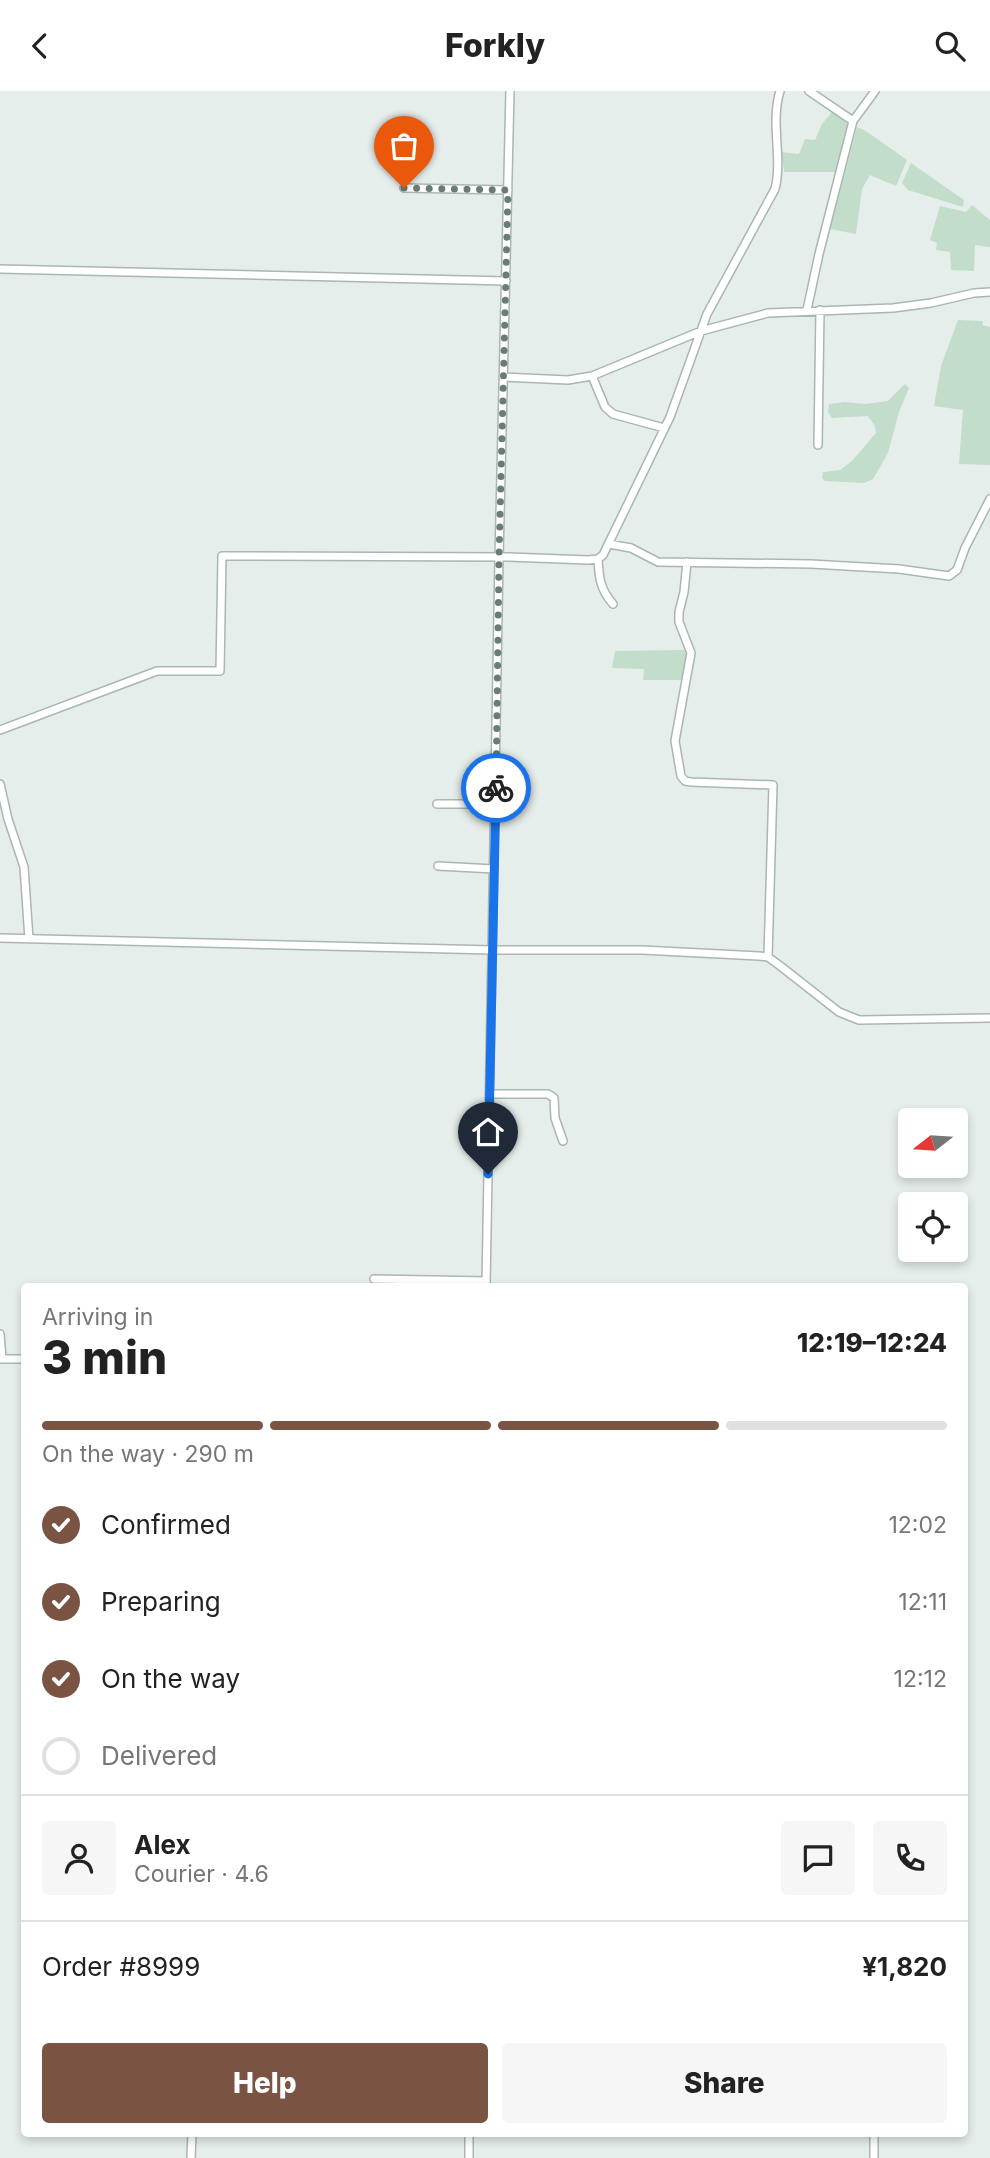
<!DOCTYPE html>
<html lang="en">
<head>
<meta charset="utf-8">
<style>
  :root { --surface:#fff; --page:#f6f6f6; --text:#222; --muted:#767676; --line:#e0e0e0; --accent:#7a5343 }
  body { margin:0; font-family:Inter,sans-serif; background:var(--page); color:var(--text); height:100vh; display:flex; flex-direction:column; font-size:26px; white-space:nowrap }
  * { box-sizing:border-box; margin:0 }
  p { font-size:23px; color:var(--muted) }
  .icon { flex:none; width:38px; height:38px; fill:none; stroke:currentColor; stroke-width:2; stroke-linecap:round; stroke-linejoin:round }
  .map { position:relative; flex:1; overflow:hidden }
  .side { position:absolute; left:21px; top:1192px; width:947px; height:854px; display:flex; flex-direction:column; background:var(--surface); border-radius:7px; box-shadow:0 4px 10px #0003 }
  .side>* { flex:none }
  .needle { width:46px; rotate:253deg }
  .buttons { position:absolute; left:898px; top:1017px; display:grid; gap:14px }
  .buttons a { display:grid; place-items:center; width:70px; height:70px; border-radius:7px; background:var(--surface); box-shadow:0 4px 10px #0003; font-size:35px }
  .pin { position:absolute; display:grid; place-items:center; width:60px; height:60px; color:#fff; margin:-72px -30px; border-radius:50% 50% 50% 0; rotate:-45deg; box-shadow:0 0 7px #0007 }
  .pin .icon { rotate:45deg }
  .courier { position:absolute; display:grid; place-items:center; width:70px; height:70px; margin:-35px; border:5px solid #1a73e8; border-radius:50%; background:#fff; color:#222; box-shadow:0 2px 9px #0007 }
  .head em { font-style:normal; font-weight:800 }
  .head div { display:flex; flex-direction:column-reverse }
  .head { display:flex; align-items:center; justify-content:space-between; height:119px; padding:0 21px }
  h1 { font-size:46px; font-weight:800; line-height:52px }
  .bar { display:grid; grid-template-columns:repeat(4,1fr); gap:10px 7px; align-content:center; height:84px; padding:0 21px }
  .bar i { height:9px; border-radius:5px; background:var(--line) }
  .bar .selected { background:var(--accent) }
  .bar p { grid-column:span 4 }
  .line { display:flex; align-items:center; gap:18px; padding:0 21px; border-top:2px solid var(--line) }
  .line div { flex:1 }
  .round { display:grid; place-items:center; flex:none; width:74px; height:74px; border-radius:7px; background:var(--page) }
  ol { padding:0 21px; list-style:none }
  li { display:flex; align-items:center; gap:21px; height:77px }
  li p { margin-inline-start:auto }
  li .icon { padding:7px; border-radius:50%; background:var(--accent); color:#fff; stroke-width:4 }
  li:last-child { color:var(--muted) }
  li i { width:38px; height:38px; border:4px solid var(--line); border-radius:50% }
  .button { display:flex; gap:14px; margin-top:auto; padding:14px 21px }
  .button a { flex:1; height:80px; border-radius:7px; background:var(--accent); color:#fff; font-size:28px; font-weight:800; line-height:80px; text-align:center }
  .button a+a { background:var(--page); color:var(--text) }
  header { display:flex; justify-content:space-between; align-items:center; height:91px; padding:0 21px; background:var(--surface); font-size:32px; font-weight:800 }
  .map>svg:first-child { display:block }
</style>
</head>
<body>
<header><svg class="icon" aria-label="back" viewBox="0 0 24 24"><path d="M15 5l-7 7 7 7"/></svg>Forkly<svg class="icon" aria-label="search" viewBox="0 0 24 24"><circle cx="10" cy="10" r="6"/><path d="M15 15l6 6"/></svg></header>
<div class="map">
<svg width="990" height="2067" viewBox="0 0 990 2067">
  <rect width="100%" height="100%" fill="#e6eeeb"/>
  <path fill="#c2ddca" d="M832,21L848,30L836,81H784L782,61L799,63L805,48L815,49L822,33Z
    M857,36L866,40L907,69L896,95L870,84L862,98L856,143L830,138Z
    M911,72L964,109L963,116L908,99L902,92Z
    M972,114L990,129V156L975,154L974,180L951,179L950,161L936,159L937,152L930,149L940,115L966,121Z
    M958,229L983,230L982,234L990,236V374L959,373L963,319L934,315L941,275Z
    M905,293L909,297L899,321L888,362L873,388L864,392L825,390L822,387L823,381L840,379L852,370L876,342L875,335L868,325L832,327L828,321L829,313L845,311L865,313L888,310Z
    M687,559L683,589H643L644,578L612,577L615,560Z"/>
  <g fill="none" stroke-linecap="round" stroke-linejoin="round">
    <g stroke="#a9b6b2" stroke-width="10">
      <path id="minor" d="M853,30L875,0
        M404,97L508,99
        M0,178L506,190
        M807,219L819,163L853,30L809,0
        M592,285L605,316L613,323L664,337
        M504,286L568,289L592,285L701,240L768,222L893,217L931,212L974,202L990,201
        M818,354L820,219
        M609,453L631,457L658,471L811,473L899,478L949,485L957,479L965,457L990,408
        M598,468C599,487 600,498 613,513
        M687,471L684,501L679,521V531L691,562L675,650L681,685L685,690L691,691L773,694L768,866
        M0,639L157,580H220L222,465L509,466L588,469L598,468L603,464L670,326L707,223L775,98C783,66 770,33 780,0
        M0,693L8,728L24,776L29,848
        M437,713H495
        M438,775L494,778
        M0,847L492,859H642L759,865L768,866L779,874L839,921L859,929L990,927
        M490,1003H548L554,1007L555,1027L563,1050
        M374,1188L486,1190
        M486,1195L499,467L510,0
        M0,1243L2,1268
        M0,1268H24
        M874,2042V2067
        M191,2067L192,2042
        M469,2067V2042"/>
    </g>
    <use href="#minor" stroke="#fff" stroke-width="7"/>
  </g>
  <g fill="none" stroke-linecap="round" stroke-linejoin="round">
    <path stroke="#6a7c77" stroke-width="7" stroke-dasharray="0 12.6" d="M404,97L508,99L499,467L496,697"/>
    <path stroke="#1a73e8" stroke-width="9" d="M488,1083L496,697"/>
  </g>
</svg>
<div class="buttons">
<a><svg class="needle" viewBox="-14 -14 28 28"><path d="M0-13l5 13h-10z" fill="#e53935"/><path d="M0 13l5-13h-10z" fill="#767676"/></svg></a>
<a><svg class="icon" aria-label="locate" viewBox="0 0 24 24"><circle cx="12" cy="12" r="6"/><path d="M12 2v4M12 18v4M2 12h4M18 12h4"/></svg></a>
</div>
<div class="pin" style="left:404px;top:97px;background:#ea580c"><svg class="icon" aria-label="bag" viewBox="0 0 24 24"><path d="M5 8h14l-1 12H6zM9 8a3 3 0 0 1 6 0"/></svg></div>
<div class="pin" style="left:488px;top:1083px;background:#1f2937"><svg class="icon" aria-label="home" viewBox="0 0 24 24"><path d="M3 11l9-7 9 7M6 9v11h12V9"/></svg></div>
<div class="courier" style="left:496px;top:697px"><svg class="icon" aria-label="bike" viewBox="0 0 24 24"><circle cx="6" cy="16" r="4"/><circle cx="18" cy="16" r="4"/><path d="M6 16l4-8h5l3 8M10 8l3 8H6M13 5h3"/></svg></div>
<section class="side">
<div class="head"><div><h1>3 min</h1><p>Arriving in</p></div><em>12:19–12:24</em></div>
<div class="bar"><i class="selected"></i><i class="selected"></i><i class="selected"></i><i></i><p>On the way · 290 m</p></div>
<ol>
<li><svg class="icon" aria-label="check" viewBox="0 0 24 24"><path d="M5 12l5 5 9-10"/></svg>Confirmed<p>12:02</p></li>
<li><svg class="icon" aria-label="check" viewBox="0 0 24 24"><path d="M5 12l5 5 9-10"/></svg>Preparing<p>12:11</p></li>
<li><svg class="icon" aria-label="check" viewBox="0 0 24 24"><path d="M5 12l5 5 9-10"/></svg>On the way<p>12:12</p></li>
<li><i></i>Delivered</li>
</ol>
<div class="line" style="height:126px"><a class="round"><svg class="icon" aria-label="person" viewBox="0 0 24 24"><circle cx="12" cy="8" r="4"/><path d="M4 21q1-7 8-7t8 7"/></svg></a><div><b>Alex</b><p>Courier · 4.6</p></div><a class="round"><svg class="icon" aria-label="chat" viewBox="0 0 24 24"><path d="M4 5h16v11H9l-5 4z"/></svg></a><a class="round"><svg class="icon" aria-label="phone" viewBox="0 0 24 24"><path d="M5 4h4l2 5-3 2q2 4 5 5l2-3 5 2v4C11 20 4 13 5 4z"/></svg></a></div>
<div class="line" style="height:91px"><div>Order #8999</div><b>¥1,820</b></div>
<div class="button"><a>Help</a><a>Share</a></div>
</section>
</div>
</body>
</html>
